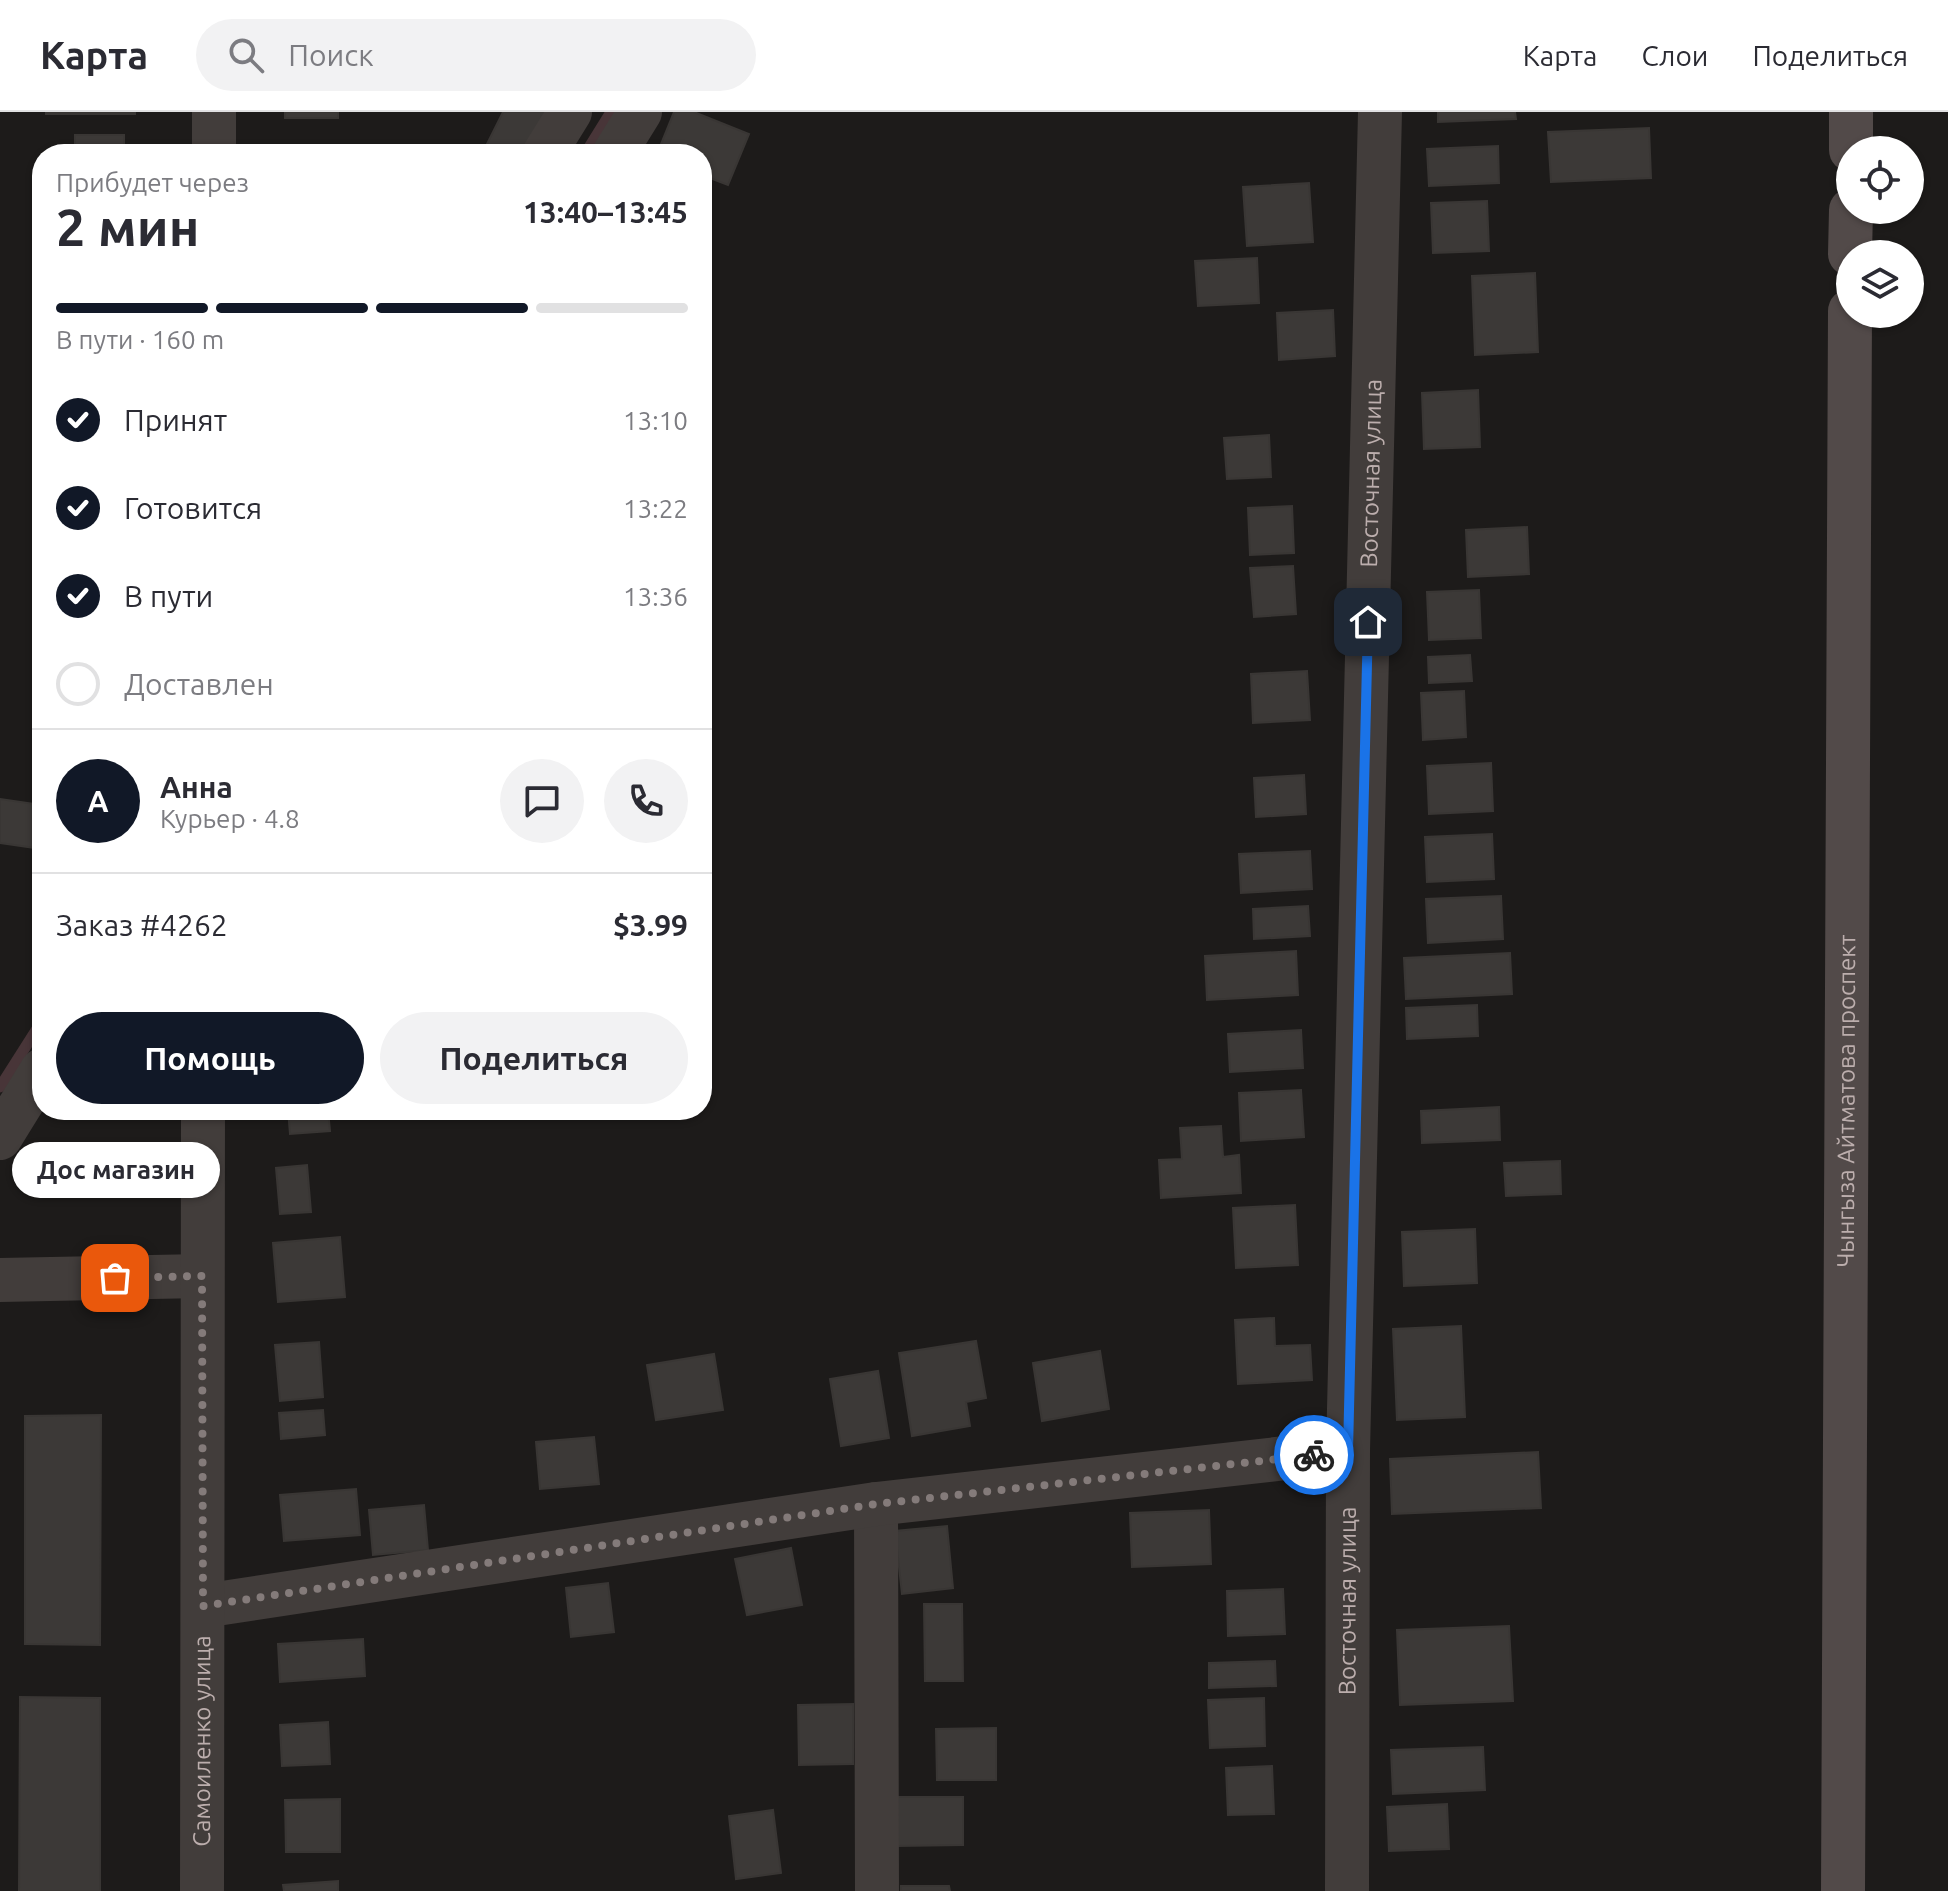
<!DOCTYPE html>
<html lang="ru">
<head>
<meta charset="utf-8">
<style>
  :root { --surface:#fff; --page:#f2f2f3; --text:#2b2b33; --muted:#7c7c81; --line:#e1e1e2; --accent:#111827 }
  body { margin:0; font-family:Ubuntu,sans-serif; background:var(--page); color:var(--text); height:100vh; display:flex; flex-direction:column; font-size:30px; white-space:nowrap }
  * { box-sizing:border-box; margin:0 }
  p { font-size:26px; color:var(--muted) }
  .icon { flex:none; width:44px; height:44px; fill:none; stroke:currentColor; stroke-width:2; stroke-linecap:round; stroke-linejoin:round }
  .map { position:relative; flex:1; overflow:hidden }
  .sheet { position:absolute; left:32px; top:32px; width:680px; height:976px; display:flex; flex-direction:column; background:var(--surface); border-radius:32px; box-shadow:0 2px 6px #0004 }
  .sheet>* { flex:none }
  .tools { position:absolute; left:1836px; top:24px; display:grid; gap:16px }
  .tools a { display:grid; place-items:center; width:88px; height:88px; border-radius:50%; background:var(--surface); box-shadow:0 2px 6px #0004; font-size:40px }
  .pin { position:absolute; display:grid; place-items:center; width:68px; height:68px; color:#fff; margin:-34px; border-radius:16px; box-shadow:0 4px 12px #0006 }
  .courier { position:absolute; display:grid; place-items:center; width:80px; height:80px; margin:-40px; border:6px solid #1a73e8; border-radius:50%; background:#fff; color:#222; box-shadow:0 2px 10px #0007 }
  .bubble { position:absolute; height:56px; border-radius:28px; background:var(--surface); box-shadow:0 2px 6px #0004; font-size:26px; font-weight:700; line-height:56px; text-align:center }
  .headline em { font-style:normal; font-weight:700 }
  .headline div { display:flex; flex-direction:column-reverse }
  .headline { display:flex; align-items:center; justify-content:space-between; height:136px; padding:0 24px }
  h1 { font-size:52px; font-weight:700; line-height:60px }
  .bar { display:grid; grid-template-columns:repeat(4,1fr); gap:12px 8px; align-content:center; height:96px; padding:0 24px }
  .bar i { height:10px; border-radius:6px; background:var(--line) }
  .bar .current { background:var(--accent) }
  .bar p { grid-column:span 4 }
  .line { display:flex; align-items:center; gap:20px; padding:0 24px; border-top:2px solid var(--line) }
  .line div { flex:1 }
  .round { display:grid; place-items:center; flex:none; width:84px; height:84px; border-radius:42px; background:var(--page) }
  ol { padding:0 24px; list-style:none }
  li { display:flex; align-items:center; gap:24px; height:88px }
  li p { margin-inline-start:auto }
  li .icon { padding:8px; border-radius:50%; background:var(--accent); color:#fff; stroke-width:4 }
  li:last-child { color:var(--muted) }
  li i { width:44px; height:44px; border:4px solid var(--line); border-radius:50% }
  .cta { display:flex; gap:16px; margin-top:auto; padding:16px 24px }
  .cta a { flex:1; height:92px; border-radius:48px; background:var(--accent); color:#fff; font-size:32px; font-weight:700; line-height:92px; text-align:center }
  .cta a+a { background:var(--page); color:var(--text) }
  header { display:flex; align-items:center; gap:48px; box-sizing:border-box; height:112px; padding:0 40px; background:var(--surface); border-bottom:2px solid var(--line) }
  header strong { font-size:38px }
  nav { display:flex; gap:44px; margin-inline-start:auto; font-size:28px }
  .search { width:560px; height:72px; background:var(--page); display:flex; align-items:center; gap:20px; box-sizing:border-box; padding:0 28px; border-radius:44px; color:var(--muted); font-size:30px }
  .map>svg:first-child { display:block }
</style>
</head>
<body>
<header>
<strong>Карта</strong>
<div class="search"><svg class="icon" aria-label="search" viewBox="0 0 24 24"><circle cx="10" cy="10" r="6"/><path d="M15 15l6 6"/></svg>Поиск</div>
<nav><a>Карта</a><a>Слои</a><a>Поделиться</a></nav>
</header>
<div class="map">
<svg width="1948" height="1779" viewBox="0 0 1948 1779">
  <rect width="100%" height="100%" fill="#1d1b1a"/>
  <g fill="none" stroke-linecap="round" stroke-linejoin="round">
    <path stroke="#483538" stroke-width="11" d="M585,42L611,0
      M0,975L42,909"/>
  </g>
  <path fill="#3c3937" stroke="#393634" stroke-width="2" d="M46,0H135V2H46Z
    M285,0H338V6H285Z
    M503,0H546L525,42H482Z
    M674,0H694L749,22L728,73L702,63V42H657Z
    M1438,0H1515L1516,7L1438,10Z
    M1649,16L1651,66L1551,70L1548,20Z
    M75,23H124V42H75Z
    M1498,34L1499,71L1429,74L1427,37Z
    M1309,71L1313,130L1247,134L1243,75Z
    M1487,89L1489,139L1433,141L1431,91Z
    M1257,146L1259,191L1198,194L1195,149Z
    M1535,161L1538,240L1475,243L1472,164Z
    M1333,198L1335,244L1279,248L1277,201Z
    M1478,278L1480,335L1424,337L1422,281Z
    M1269,323L1271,365L1227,367L1224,326Z
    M1292,394L1294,441L1250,443L1248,396Z
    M1527,415L1529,462L1468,465L1466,418Z
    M1293,454L1296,502L1254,505L1250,456Z
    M1479,478L1481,526L1429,528L1427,480Z
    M1470,543L1472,569L1429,571L1428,545Z
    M1307,559L1310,608L1253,611L1251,562Z
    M1464,579L1466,625L1423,628L1421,581Z
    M1491,651L1493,699L1429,702L1427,654Z
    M1304,663L1306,702L1256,705L1254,666Z
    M0,687L42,693V737L0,731Z
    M1492,722L1494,767L1427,770L1425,725Z
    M1310,739L1312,777L1241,781L1239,742Z
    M1501,784L1503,827L1428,831L1426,787Z
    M1308,794L1310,824L1254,827L1253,797Z
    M1296,839L1298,883L1207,888L1205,844Z
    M1510,841L1512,882L1406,887L1404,846Z
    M1477,893L1478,924L1407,927L1406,896Z
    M1301,918L1303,956L1230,960L1228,922Z
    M1301,978L1304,1025L1241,1029L1239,981Z
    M1499,995L1500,1028L1422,1031L1421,999Z
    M288,998H328L330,1019L290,1022Z
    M1221,1014L1223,1045L1239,1043L1241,1081L1161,1086L1159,1048L1182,1047L1180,1016Z
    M1560,1049L1561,1082L1506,1084L1504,1051Z
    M307,1053L311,1100L280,1102L276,1056Z
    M1295,1093L1298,1153L1236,1156L1233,1096Z
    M1475,1117L1477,1171L1404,1174L1402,1120Z
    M340,1125L345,1185L278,1190L273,1131Z
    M1274,1206L1275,1234L1310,1233L1312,1268L1238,1272L1235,1208Z
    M1461,1214L1465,1305L1397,1308L1393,1217Z
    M976,1229L986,1286L966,1290L970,1314L912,1324L899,1241Z
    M319,1230L323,1285L280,1289L275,1233Z
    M1100,1239L1109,1297L1042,1309L1033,1251Z
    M714,1242L723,1298L656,1308L647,1253Z
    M878,1259L889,1326L841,1334L830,1267Z
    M323,1298L325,1323L281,1327L279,1301Z
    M101,1303L100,1533L25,1532V1304Z
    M594,1325L599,1372L540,1377L536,1330Z
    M1538,1340L1541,1396L1392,1402L1390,1347Z
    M356,1377L360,1423L284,1429L280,1383Z
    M424,1393L428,1438L373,1443L369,1398Z
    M1209,1398L1211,1452L1132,1455L1130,1401Z
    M947,1414L953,1476L902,1482L895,1419Z
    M791,1436L802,1493L747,1503L735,1447Z
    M608,1471L614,1520L571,1525L566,1476Z
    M1283,1477L1285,1522L1228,1524L1227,1479Z
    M924,1492H962L963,1569H925Z
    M1509,1514L1513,1589L1400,1593L1397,1518Z
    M363,1527L365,1564L280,1570L278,1532Z
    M1275,1549L1276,1574L1209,1576V1551Z
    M20,1585L100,1586V1779H19Z
    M1264,1586L1265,1634L1210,1636L1208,1588Z
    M853,1592V1652L799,1653L798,1593Z
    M328,1610L330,1652L282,1654L280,1613Z
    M996,1616V1668H937L936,1617Z
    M1483,1635L1485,1678L1393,1682L1391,1638Z
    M1272,1654L1274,1702L1228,1703L1226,1656Z
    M898,1685H963V1733L898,1734Z
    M340,1687V1740H286L285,1688Z
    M1447,1692L1449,1737L1389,1739L1387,1695Z
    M773,1698L781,1761L736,1767L729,1704Z
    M338,1769V1779H284L283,1773Z
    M901,1774H949L950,1779H901Z"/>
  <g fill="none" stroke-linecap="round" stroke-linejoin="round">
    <g stroke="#423d3b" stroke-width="44">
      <path d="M214,42V0"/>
      <path d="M544,42L570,0"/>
      <path d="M614,42L640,0"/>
      <path d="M0,1026L42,958"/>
      <path d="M0,1168L202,1164"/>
      <path d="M876,1392L877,1779"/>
      <path d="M203,1494L876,1392L1348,1339"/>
      <path id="s1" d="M202,1779L203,998"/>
      <path id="s2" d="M1347,1779L1348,1339L1380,0"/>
    </g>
    <g stroke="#524a49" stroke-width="44">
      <path d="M1851,38V0"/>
      <path d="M1850,142L1851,98"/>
      <path id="s3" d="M1843,1779L1850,199"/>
    </g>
  </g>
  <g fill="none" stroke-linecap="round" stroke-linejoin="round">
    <path stroke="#847b7a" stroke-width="8" stroke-dasharray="0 14.4" d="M115,1166L202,1164L203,1494L876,1392L1314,1343"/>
    <path stroke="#1a73e8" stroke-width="10" d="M1314,1343L1348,1339L1368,510"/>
  </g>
  <g text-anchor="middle" stroke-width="6" stroke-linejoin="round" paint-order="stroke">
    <g font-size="24" fill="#bcaead" stroke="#181615">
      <text dy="8" stroke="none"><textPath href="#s2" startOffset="1418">Восточная улица</textPath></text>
      <text dy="8" stroke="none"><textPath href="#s3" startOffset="790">Чынгыза Айтматова проспект</textPath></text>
      <text dy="8" stroke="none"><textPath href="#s2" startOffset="290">Восточная улица</textPath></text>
      <text dy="8" stroke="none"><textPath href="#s1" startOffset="150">Самоиленко улица</textPath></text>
    </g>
  </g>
</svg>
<div class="tools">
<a><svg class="icon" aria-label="locate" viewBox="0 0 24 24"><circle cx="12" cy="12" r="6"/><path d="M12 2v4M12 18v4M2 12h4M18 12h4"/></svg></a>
<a><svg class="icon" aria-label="layers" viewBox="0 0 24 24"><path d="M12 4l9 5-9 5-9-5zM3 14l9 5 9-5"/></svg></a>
</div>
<div class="pin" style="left:115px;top:1166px;background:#ea580c"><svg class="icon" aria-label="bag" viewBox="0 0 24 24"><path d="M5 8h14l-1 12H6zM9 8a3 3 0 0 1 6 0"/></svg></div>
<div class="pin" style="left:1368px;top:510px;background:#1f2937"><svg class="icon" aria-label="home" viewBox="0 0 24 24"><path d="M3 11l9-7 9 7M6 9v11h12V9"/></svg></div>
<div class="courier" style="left:1314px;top:1343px"><svg class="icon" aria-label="bike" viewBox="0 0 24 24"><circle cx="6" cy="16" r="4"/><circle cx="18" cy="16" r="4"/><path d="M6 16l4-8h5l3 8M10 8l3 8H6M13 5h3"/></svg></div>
<div class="bubble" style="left:12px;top:1030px;width:208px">Дос магазин</div>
<section class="sheet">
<div class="headline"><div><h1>2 мин</h1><p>Прибудет через</p></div><em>13:40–13:45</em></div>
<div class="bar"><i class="current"></i><i class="current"></i><i class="current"></i><i></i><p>В пути · 160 m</p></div>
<ol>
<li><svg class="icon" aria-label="check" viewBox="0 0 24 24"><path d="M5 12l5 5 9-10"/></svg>Принят<p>13:10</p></li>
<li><svg class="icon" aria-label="check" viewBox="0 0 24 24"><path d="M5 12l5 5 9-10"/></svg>Готовится<p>13:22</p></li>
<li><svg class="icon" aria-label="check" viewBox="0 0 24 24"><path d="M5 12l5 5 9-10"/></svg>В пути<p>13:36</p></li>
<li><i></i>Доставлен</li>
</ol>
<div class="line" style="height:144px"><b class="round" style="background:var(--accent);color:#fff">А</b><div><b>Анна</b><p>Курьер · 4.8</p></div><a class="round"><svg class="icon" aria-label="chat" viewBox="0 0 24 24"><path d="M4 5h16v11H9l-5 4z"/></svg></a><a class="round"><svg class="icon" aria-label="phone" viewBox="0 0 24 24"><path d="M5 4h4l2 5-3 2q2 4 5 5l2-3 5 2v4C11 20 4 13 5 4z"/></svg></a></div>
<div class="line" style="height:104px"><div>Заказ #4262</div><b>$3.99</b></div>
<div class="cta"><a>Помощь</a><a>Поделиться</a></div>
</section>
</div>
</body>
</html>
